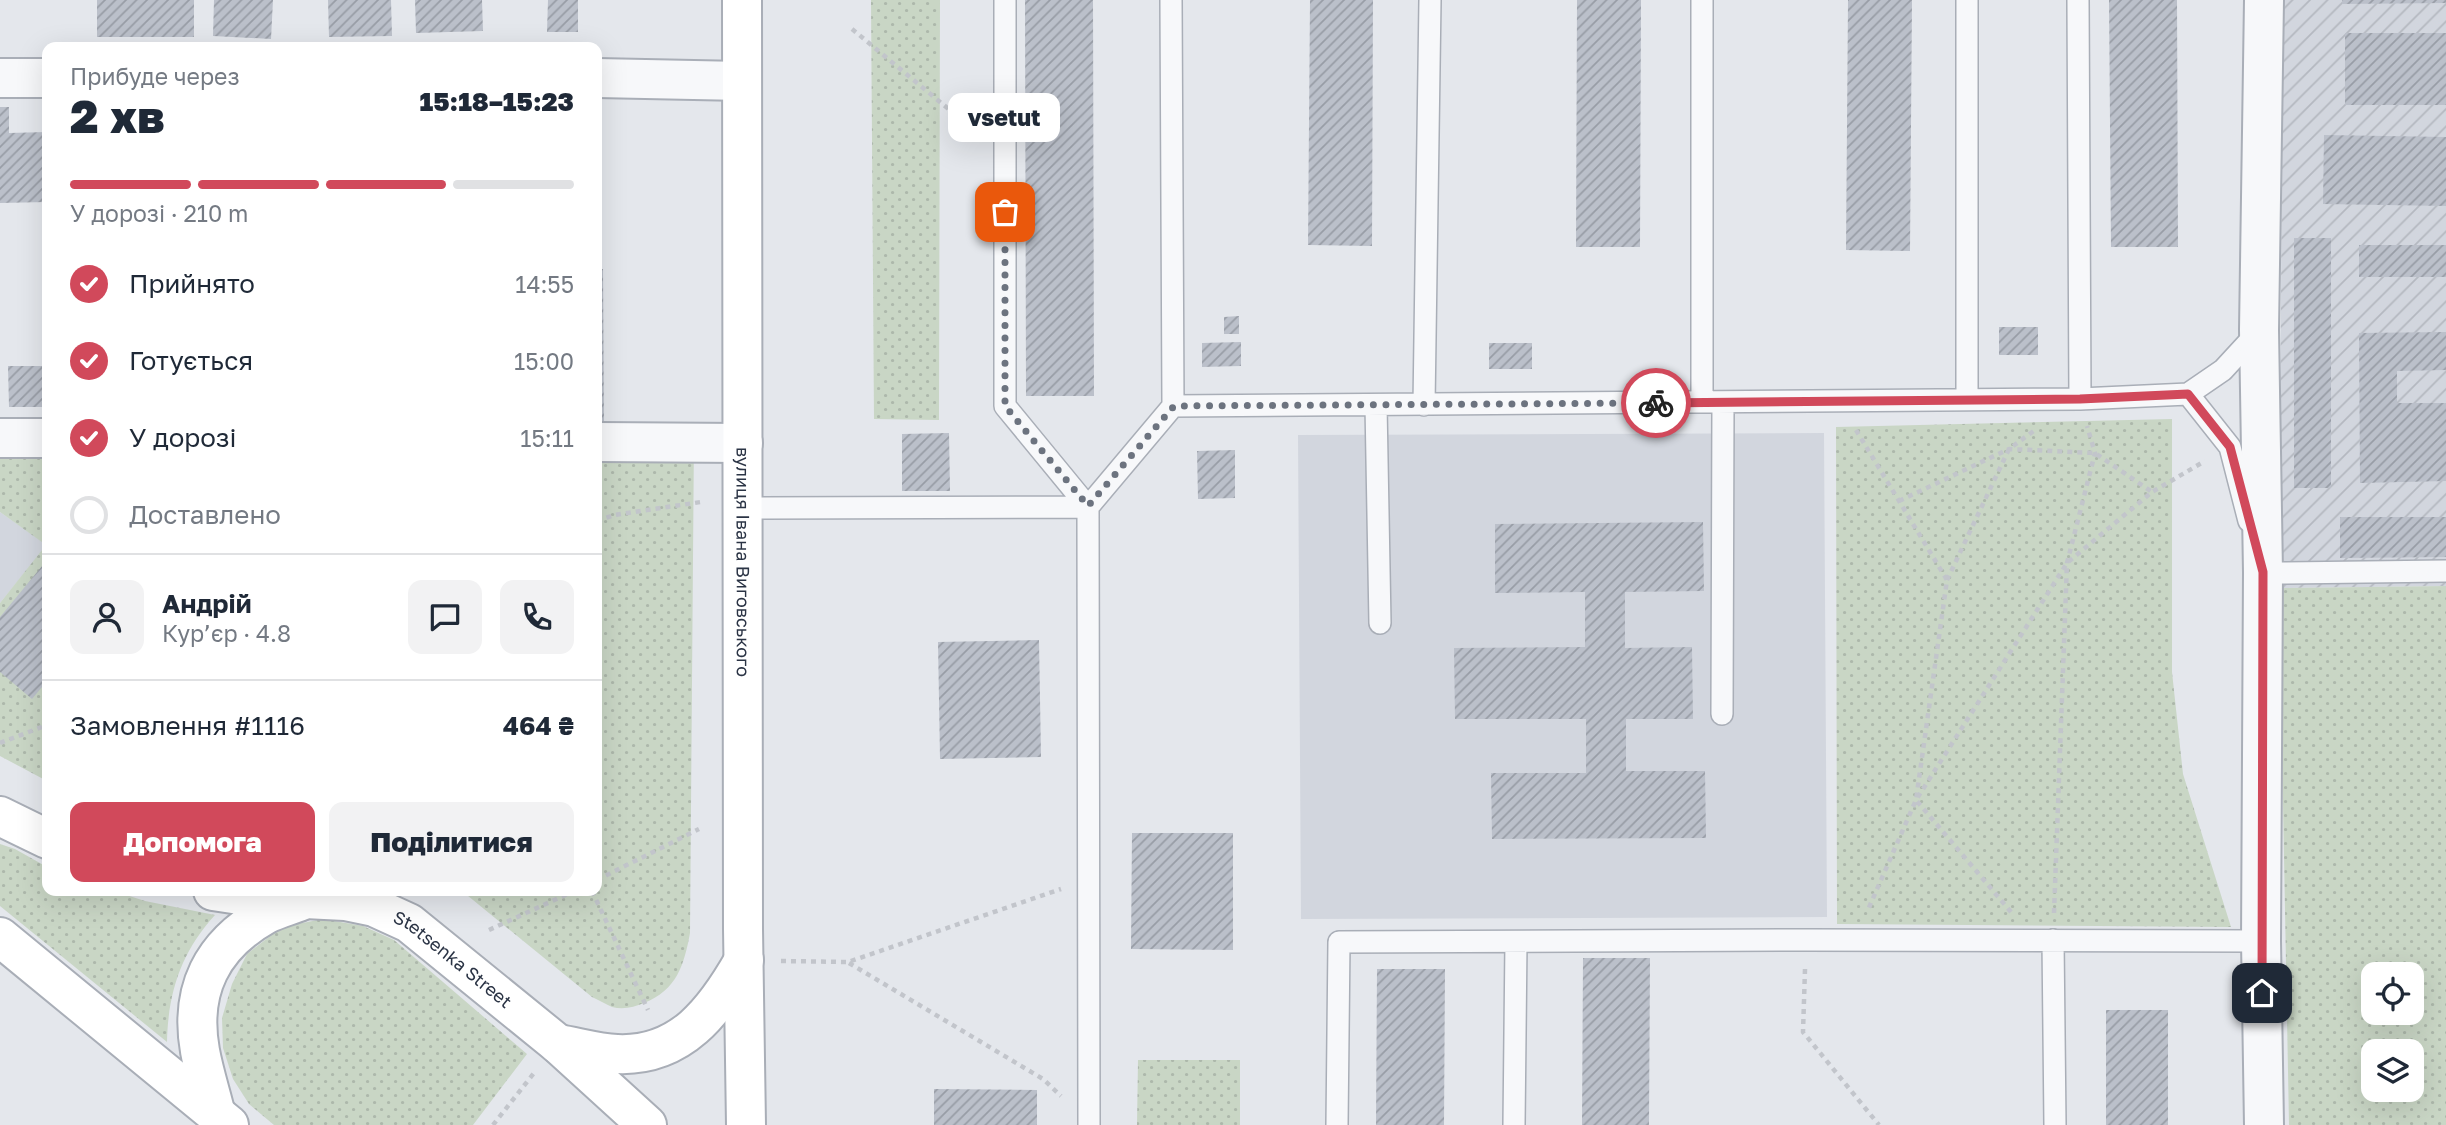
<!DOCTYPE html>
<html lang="uk">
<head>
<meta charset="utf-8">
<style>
  :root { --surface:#fff; --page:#f2f2f3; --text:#1f2937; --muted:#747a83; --line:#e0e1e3; --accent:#d1495b }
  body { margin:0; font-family:"Golos Text",sans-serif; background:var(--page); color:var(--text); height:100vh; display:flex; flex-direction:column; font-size:26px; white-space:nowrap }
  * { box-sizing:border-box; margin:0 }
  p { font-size:23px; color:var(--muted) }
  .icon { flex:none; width:38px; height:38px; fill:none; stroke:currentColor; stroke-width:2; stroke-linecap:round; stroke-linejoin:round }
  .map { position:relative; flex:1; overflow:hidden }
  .side { position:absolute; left:42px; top:42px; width:560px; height:854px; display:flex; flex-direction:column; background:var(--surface); border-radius:14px; box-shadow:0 7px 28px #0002 }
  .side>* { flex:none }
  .fabs { position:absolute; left:2361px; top:962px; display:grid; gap:14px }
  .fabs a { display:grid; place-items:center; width:63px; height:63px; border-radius:14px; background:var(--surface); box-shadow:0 7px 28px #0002; font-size:35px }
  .pin { position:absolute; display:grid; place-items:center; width:60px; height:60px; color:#fff; margin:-30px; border-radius:14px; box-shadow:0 4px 10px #0006 }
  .courier { position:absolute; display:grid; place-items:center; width:70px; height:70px; margin:-35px; border:5px solid #d1495b; border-radius:50%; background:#fff; color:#222; box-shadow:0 2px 9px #0007 }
  .bubble { position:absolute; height:49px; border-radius:14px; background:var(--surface); box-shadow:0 7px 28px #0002; font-size:23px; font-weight:800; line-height:49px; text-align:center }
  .headline em { font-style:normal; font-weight:800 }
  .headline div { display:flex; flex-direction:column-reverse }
  .headline { display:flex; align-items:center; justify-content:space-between; height:119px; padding:0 28px }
  h1 { font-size:46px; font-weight:800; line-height:52px }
  .bar { display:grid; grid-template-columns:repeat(4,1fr); gap:10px 7px; align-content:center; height:84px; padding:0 28px }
  .bar i { height:9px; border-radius:5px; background:var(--line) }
  .bar .current { background:var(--accent) }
  .bar p { grid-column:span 4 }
  .line { display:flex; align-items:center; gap:18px; padding:0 28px; border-top:2px solid var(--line) }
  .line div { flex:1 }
  .round { display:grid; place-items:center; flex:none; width:74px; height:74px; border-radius:14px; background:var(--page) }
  ol { padding:0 28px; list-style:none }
  li { display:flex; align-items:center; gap:21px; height:77px }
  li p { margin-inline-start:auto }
  li .icon { padding:7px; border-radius:50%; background:var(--accent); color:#fff; stroke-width:4 }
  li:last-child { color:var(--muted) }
  li i { width:38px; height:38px; border:4px solid var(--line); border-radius:50% }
  .action { display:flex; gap:14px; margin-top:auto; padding:14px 28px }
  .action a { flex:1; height:80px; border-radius:14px; background:var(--accent); color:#fff; font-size:28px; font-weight:800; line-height:80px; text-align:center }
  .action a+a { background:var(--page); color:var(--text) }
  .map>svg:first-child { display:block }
</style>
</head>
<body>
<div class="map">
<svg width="2446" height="1125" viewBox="0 0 2446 1125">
  <defs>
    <pattern id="industrial-furrows" width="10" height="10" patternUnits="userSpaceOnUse" patternTransform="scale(1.75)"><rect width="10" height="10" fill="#d2d6de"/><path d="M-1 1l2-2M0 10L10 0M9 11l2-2" fill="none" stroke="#b4b8c0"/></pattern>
    <pattern id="grass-dots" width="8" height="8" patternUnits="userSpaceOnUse" patternTransform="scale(1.75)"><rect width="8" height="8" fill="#c9d6c5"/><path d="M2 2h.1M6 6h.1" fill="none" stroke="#adb8ab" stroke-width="1.8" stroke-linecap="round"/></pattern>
    <pattern id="building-hatch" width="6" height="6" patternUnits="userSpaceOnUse" patternTransform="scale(1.75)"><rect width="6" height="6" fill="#bbc0ca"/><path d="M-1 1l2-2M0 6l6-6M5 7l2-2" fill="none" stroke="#989da6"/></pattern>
  </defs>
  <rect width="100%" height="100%" fill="#e4e7ec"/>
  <path fill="#d2d6de" d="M1824,433L1827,917L1301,919L1298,435Z
    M0,512L47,545L0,603Z"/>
  <path fill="url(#industrial-furrows)" d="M2283,0H2446V586L2279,588Z"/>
  <path fill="url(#grass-dots)" fill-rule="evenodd" d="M871,0H940L939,420L874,419Z
    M2172,419V672L2183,774L2231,927L1837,924L1836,427Z
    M597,434L694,435L690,933C684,965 677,990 644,1003C634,1007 624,1010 612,1007C605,1004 599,1000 592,997L462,891H597Z
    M0,455L47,456V781L0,756V603L46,545L0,512Z
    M2446,586V1125H2289L2279,588ZM2373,975H2412V1013H2373ZM2373,1052H2412V1090H2373Z
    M0,844L15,849L47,867V891H114L145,901L215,915C181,952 168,993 167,1042L0,906Z
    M323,919L363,926L394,940L527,1054L473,1125H274L249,1104L233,1079L223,1048L222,1018L232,984L247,954L282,927Z
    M1138,1060H1240V1125H1137Z"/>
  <path fill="url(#building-hatch)" d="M97,0H194V37H97Z
    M214,0H273L271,39L213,36Z
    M328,0H391L392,36L329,37Z
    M415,0H482L483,31L416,33Z
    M548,0H578V32H547Z
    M1025,0H1093L1094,396H1026Z
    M1310,0H1373L1372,246L1308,245Z
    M1577,0H1641L1640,247H1576Z
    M1848,0H1912L1910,251L1846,250Z
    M2109,0H2177L2178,247H2111Z
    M2342,0H2446V3L2342,4Z
    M2345,33H2446V105H2345Z
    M0,107H9V133L47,132V202L0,203Z
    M2324,135L2446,137V206L2323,204Z
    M2294,238H2331V488H2294Z
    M2359,245H2446V277H2359Z
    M597,269H603L604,425H597Z
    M1239,316V334H1224V317Z
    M1999,327H2038V355H1999Z
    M2446,332V370L2397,371V403H2446V481L2360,483L2359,333Z
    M1241,342V366L1202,367V343Z
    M1489,343H1532V369H1489Z
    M8,366H47V407H9Z
    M949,433L950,491H902V434Z
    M1235,450V498L1198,499L1197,451Z
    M2340,517H2446V557L2340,558Z
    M1703,522L1704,591L1625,592V648L1692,647L1693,719H1626V771H1705L1706,838L1492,839L1491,773H1586V719H1455L1454,648L1585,647V592L1495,593V524Z
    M47,560V681L32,699L0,672V617Z
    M1039,640L1041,757L940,759L938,642Z
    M1132,833H1233V950L1131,949Z
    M1583,958H1650L1649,1125H1582Z
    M1377,969H1445L1444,1125H1376Z
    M2106,1010H2168V1125H2106Z
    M934,1089L1037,1090V1125H934Z"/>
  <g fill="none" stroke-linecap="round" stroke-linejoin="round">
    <g stroke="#a9aeb7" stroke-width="24">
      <path id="lane" d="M1005,0V406L1088,507L1089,1125
        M1171,0L1173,406
        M2078,0L2080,399
        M2188,394L2230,447L2249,521
        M1967,400V0
        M1702,402V0
        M1376,405L1380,623
        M1424,405L1430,0
        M743,508L1088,507L1173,406L2080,399L2188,394L2223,370L2258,332
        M2261,565L2263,572L2279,573L2446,571
        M1722,714L1723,402
        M2053,940L2055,1125
        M1337,1125L1339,942L1806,940L2261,941
        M1514,1125L1516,942"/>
    </g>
    <g stroke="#a9aeb7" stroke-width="42">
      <path id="street" d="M0,78H47
        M597,78L742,81
        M0,438H47
        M597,442L743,443
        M2264,1125L2261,941L2263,572L2259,330L2264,0"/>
    </g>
    <g stroke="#a9aeb7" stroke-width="42">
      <g id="secondary">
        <path id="s1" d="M742,0L743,929L746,1125"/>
        <path d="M0,816L47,839"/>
        <path id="s2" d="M213,891L246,896L345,901L374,907L409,923L558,1044L647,1125"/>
        <path d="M0,937L229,1125"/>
        <path d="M558,1044C577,1047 597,1053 617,1054C681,1057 715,1011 744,960"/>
        <path d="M216,1115C211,1094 204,1073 200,1051C189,990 212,945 265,915C276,909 289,906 301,901"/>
      </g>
    </g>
    <path stroke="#c2c5cb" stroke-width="4.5" stroke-dasharray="5 5" stroke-linecap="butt" d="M852,29L975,131
      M1856,430L1947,580L1916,800L1867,912
      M1899,501L2009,449L2095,453L2152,492
      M597,521L614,515L701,502
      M1947,580L2009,449L2035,430
      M0,743L47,725
      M597,880L699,829
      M592,891L648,1010
      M2011,912L1916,800L2067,563L2152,492L2205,461
      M2054,913L2067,563L2095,453L2087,426
      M489,930L574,891
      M781,961L848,962L1061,889
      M849,963L1043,1079L1061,1096
      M1805,969L1803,1032L1879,1125
      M493,1125L534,1073"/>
    <use href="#lane" stroke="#f7f8fa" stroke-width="21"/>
    <use href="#street" stroke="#f7f8fa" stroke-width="38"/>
    <use href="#secondary" stroke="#fff" stroke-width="38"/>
  </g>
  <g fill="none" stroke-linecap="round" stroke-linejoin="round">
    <path stroke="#6c737f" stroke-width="7" stroke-dasharray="0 12.6" d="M1005,212V406L1088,506L1174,406L1656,403"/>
    <path stroke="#d1495b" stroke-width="9" d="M1656,403L2080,399L2188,394L2230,447L2263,572L2262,993"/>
  </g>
  <g text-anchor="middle" stroke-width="5" stroke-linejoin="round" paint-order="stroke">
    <g font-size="18" fill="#2b3445" stroke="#f4f6f9">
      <text dy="6" stroke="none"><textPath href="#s1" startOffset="562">вулиця Івана Виговського</textPath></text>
      <text dy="6" stroke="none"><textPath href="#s2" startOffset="257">Stetsenka Street</textPath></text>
    </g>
  </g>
</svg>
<div class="fabs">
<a><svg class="icon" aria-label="locate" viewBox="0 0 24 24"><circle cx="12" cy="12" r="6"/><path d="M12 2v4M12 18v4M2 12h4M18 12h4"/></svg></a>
<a><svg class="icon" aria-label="layers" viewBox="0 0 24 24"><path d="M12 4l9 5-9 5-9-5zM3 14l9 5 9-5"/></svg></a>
</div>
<div class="pin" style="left:1005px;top:212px;background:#ea580c"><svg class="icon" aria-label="bag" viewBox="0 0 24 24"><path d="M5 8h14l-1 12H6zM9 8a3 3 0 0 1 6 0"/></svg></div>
<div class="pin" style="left:2262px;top:993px;background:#1f2937"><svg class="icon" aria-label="home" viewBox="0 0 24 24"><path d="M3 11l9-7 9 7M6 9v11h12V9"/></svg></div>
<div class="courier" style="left:1656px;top:403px"><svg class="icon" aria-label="bike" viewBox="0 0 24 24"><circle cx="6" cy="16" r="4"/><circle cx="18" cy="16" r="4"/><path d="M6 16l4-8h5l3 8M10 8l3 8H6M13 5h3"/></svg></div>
<div class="bubble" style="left:948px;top:93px;width:112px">vsetut</div>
<section class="side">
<div class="headline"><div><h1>2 хв</h1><p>Прибуде через</p></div><em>15:18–15:23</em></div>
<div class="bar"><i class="current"></i><i class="current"></i><i class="current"></i><i></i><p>У дорозі · 210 m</p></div>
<ol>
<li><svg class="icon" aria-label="check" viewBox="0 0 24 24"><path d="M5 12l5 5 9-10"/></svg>Прийнято<p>14:55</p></li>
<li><svg class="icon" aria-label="check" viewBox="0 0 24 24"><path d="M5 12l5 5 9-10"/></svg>Готується<p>15:00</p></li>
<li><svg class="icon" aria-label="check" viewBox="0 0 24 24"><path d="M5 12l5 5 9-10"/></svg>У дорозі<p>15:11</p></li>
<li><i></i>Доставлено</li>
</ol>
<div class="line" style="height:126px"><a class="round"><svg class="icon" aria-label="person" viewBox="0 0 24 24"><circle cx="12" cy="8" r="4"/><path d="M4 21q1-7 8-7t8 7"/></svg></a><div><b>Андрій</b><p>Кур’єр · 4.8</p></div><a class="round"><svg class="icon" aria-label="chat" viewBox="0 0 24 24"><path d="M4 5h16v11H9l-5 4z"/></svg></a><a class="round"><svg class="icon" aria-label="phone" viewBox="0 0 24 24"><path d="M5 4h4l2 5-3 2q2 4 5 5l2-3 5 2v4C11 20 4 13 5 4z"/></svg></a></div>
<div class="line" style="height:91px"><div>Замовлення #1116</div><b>464 ₴</b></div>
<div class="action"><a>Допомога</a><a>Поділитися</a></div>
</section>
</div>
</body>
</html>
